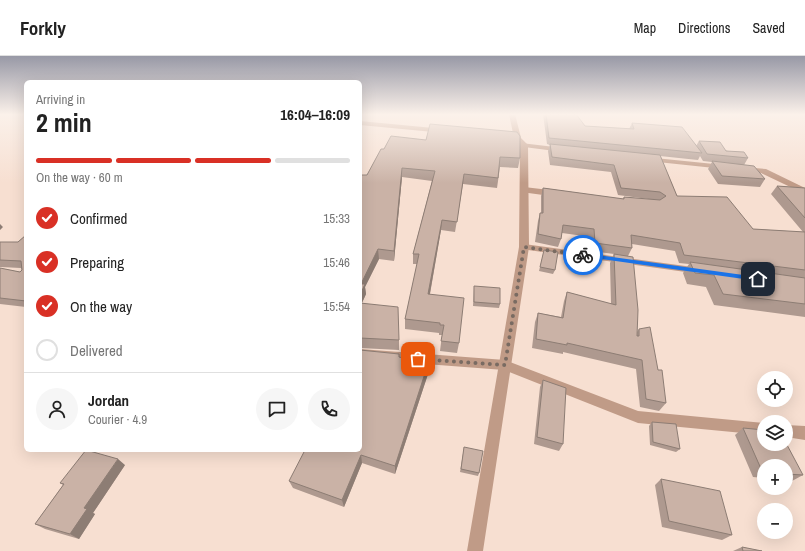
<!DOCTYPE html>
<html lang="en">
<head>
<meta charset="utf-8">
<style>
  :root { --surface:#fff; --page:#f6f6f6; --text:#222; --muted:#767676; --line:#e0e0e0; --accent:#d93025 }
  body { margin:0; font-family:"Archivo Narrow",sans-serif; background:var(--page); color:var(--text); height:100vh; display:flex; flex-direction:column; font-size:15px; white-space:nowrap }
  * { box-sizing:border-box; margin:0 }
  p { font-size:13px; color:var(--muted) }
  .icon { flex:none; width:22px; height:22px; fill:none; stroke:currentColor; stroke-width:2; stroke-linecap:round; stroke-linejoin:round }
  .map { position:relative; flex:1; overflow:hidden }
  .details { position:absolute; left:24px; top:24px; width:338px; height:372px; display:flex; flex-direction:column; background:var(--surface); border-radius:6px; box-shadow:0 4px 16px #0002 }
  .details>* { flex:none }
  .fabs { position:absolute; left:757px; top:315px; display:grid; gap:8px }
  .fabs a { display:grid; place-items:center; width:36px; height:36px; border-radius:50%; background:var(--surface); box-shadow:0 4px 16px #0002; font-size:20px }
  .pin { position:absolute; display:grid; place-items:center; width:34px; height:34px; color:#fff; margin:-17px; border-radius:8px; box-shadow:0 2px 6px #0006 }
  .courier { position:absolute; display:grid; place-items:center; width:40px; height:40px; margin:-20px; border:3px solid #1a73e8; border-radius:50%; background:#fff; color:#222; box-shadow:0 1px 5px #0007 }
  .summary em { font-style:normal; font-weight:700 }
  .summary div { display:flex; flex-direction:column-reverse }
  .summary { display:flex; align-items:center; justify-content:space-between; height:68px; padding:0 12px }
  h1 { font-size:26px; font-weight:700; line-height:30px }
  .bar { display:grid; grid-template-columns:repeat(4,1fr); gap:6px 4px; align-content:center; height:48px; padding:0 12px }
  .bar i { height:5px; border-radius:3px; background:var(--line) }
  .bar .active { background:var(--accent) }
  .bar p { grid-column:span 4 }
  .line { display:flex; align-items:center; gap:10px; padding:0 12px; border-top:1px solid var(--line) }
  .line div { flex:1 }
  .round { display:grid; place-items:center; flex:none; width:42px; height:42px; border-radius:21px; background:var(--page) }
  ol { padding:0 12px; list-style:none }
  li { display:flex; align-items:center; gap:12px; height:44px }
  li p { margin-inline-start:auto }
  li .icon { padding:4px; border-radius:50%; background:var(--accent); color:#fff; stroke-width:4 }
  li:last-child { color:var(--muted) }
  li i { width:22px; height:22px; border:2px solid var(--line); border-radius:50% }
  header { display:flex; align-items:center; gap:24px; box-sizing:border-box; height:56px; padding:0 20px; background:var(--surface); border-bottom:1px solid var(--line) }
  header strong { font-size:19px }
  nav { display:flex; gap:22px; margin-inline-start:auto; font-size:14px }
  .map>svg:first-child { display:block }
</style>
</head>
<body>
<header>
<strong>Forkly</strong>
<nav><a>Map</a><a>Directions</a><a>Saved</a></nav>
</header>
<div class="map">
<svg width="805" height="495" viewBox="0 0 805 495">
  <rect width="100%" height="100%" fill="#f7dfd1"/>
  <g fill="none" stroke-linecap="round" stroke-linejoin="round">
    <path fill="#c09b87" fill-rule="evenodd" d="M360,65L444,73L447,75L444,77L360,69Z
      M521,87L563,92L567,94L563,96L524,91L520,89Z
      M645,101L724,109L728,111L724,113L648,105H645Z
      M741,111L766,113L805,132V138L761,117L741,115Z
      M524,131L558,135L562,138L558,141L521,136V132Z
      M524,188L700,212L705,215L700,218L521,193L519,191L521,189Z
      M360,293L505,304L638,355L764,367V379L638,367L504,314L360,303Z
      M786,369L805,370V384L786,381Z"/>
    <path fill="#c09b87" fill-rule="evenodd" d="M509,58H515L521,82L528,89L529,191L483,495H467L519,191L520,89L514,82Z"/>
  </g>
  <path fill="#ae998f" d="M543,58H576L585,70L629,73L632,67L696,90L699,85L748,102L744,109L765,123L760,131L718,128L708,113L712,106L703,105L700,100L698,104L660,100L677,140L753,173L803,176L771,138L777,130L805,132V261L714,249L706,231L687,228L683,217L689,208L679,207L675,195L632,188V192L628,200L637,276L639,273L658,314L666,347L659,355L640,351L636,313L563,296V298L532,292L535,266L538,257L561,261L564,245L567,236L611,248L610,207L614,198L591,195V181L562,177L561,183L558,191L535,186L538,165L540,157H541V140L543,132L623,143L624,141L657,144H656L618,139L611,116L550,109L548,95L550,89L547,88Z
    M381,93L520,102L518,112L500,111L497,132L463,128L455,176L441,174L430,238L459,287L457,297L440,295L442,279H439V277L405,273V263L417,208H413V198L432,125L402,121L394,205L379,203L365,231L366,238L362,247L399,284V294L360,292V119H367Z
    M26,179V251L0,248V212L20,216L22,214L21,212L0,211V186H18Z
    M544,194L555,214L553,218L539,215Z
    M474,230L500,248L499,252L473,250Z
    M399,301L428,308V318L395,418L362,407L344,451L293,432L289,425L360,394Z
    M543,324L563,388L559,395L534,388L540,331Z
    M652,366L680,393L676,396L650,389L649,370Z
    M743,372L803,419L792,425H786V410H764V422L753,421L735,379Z
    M464,391L479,417L478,420L460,416Z
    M125,409L93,457L95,458L79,483L45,473L35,468L63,429L60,427Z
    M661,423L732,479L722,484L662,471L655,429Z
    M742,491L762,495H733Z"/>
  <path fill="#8d7d74" d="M402,112V121L394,205V195Z
    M442,164L441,174L428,248V238Z
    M0,168L3,171L0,174Z
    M378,193L379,203L365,231L366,238L360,251V239L361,228Z
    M428,308V318L395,418V410Z
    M361,399L362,407L344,451L342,444Z
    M118,403L125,409L93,457L95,458L79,483L70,478L84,452Z"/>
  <path fill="#cab2a6" stroke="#8d7d74" d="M546,58H576L585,70L634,73L632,67L682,71L702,97L549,82Z
    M430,68L517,76L520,80V102L500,101L498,122L464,118L457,166L442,164L428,238L464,242L459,287L441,285L444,269H440V267L405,263L419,198H413L435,115L402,112L394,195L378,193L361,228H365L360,239V119H367L381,93H384L391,80L426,84Z
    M699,85L720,86L726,95L744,96L748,102L707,98Z
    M550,88L660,99L677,140L727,141L753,173L805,176V214L684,199L680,187L631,179L632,192L595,187L594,173L563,169L561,183L538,178L540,157H543V132L624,143V141L660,144L666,140L660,136L621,132L614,109L552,101Z
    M712,105L754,110L765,123L722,120Z
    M777,130L805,132V162Z
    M26,179V245L0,242V212L20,216L22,214L21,205L0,204V186H18Z
    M544,194L558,196L555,214L540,211Z
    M614,198L633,201L638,254L637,280H639V273L650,271L658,314H662L666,347L646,343L642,304L567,287V289L536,283L538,257L563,262L567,236L616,249Z
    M690,206L805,222V248L723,238L714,219L695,217Z
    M474,230L500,232V248L474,246Z
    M360,247L398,251L399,284L360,282Z
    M360,294L399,298V301L428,308L395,410L361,399L342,444L289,425L305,394H360Z
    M543,324L566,332L563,388L537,381Z
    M652,366L676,368L680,393L653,386Z
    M743,372L764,374V388H786V387L803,419L786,418V410H764V415H762Z
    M464,391L483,395L479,417L461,413Z
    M86,394L118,403L84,452L87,453L70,478L35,468L64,428L60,427Z
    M661,423L720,435L732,479L669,465Z
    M742,491L762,495H743Z"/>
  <linearGradient id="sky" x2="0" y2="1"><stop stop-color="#9899a6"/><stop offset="0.46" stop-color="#fbf1ea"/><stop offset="1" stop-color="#fbf1ea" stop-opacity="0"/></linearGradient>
  <rect width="805" height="127" fill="url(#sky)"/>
  <path fill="#1a73e8" d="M583,197L758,221L761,223L758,225L580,200V198Z"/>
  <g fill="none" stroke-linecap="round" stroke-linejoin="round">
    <path stroke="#796b62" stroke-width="4" stroke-dasharray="0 7.2" d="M418,303L505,309L524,191L583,199"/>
  </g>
</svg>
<div class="fabs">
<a><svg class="icon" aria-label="locate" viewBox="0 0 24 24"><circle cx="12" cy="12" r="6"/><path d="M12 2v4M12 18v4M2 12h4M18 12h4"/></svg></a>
<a><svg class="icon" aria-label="layers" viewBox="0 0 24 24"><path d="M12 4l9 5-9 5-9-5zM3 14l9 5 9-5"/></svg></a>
<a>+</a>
<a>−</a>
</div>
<div class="pin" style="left:418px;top:303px;background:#ea580c"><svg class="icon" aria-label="bag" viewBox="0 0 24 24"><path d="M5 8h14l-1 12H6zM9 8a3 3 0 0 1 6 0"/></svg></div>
<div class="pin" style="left:758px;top:223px;background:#1f2937"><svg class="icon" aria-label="home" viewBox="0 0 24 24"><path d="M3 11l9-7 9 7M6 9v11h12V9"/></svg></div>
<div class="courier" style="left:583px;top:199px"><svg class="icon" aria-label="bike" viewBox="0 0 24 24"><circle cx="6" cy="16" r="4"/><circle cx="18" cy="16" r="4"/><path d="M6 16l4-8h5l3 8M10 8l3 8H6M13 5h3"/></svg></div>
<section class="details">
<div class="summary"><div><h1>2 min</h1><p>Arriving in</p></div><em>16:04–16:09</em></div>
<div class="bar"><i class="active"></i><i class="active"></i><i class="active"></i><i></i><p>On the way · 60 m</p></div>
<ol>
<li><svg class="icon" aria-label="check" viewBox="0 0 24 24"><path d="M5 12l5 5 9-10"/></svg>Confirmed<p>15:33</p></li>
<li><svg class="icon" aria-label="check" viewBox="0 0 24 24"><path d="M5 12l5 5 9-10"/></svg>Preparing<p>15:46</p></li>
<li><svg class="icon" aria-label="check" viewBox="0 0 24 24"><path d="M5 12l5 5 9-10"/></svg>On the way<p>15:54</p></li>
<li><i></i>Delivered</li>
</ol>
<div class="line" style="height:72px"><a class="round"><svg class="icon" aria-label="person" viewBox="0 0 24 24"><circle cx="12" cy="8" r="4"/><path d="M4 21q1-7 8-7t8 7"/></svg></a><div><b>Jordan</b><p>Courier · 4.9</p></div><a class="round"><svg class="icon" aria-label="chat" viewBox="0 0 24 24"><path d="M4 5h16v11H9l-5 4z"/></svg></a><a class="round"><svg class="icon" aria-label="phone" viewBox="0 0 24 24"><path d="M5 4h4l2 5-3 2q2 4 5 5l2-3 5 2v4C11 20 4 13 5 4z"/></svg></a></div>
</section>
</div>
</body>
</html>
